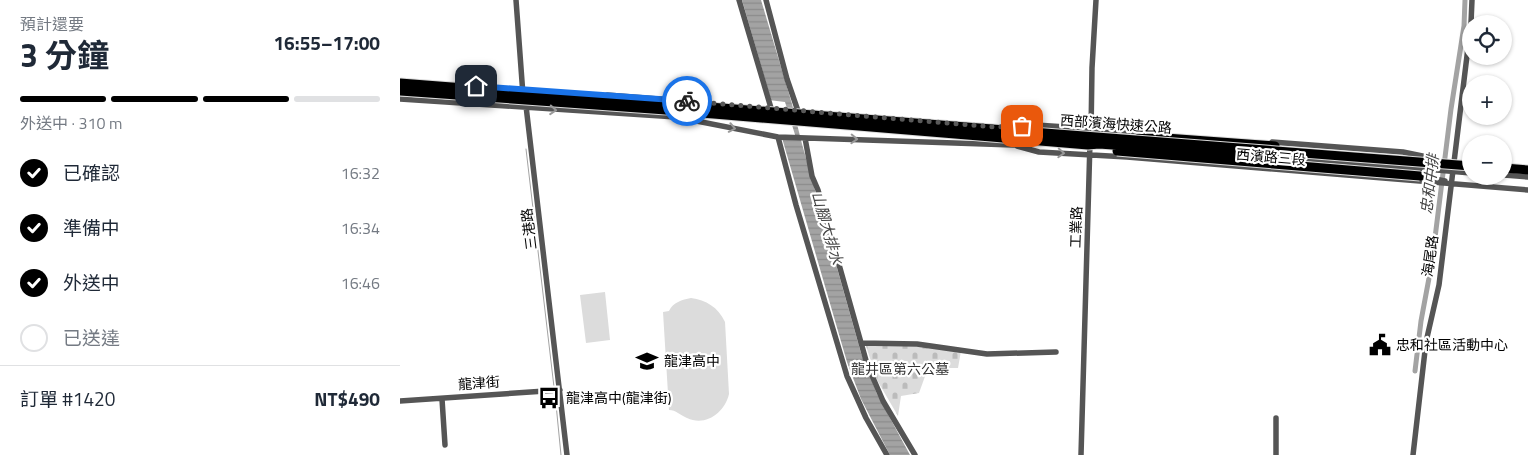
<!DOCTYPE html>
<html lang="zh-TW">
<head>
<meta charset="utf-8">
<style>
  :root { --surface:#fff; --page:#f2f2f3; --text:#1f2937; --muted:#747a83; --line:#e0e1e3; --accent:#000 }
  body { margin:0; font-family:"Titillium Web","Noto Sans TC",sans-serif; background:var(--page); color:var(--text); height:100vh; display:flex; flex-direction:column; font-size:19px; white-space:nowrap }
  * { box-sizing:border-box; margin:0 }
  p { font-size:16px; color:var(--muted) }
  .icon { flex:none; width:28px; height:28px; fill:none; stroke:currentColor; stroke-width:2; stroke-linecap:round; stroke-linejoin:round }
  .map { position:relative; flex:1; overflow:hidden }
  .sheet { display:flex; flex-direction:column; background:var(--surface); width:400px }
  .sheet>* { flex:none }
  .fabs { position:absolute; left:1062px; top:15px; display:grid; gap:10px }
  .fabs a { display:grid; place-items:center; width:50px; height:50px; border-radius:50%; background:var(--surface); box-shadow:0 1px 4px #0004; font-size:25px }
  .pin { position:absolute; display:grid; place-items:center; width:42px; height:42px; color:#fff; margin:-21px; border-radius:10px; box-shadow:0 2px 8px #0006 }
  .courier { position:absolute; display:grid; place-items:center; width:50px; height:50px; margin:-25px; border:4px solid #1a73e8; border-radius:50%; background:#fff; color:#222; box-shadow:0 1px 6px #0007 }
  .headline em { font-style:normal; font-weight:700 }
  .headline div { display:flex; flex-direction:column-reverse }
  .headline { display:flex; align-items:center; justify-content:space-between; height:85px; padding:0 20px }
  h1 { font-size:32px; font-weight:700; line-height:38px }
  .bar { display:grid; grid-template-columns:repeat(4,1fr); gap:8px 5px; align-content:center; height:60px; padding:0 20px }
  .bar i { height:6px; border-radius:4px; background:var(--line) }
  .bar .active { background:var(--accent) }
  .bar p { grid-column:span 4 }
  .line { display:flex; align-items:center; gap:12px; padding:0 20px; border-top:1px solid var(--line) }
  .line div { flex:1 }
  ol { padding:0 20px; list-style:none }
  li { display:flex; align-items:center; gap:15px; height:55px }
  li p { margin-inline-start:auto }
  li .icon { padding:5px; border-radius:50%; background:var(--accent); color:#fff; stroke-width:4 }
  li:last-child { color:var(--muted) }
  li i { width:28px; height:28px; border:2px solid var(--line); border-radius:50% }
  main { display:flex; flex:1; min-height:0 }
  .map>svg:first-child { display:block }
</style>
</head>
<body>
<main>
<section class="sheet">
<div class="headline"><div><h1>3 分鐘</h1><p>預計還要</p></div><em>16:55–17:00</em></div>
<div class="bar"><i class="active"></i><i class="active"></i><i class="active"></i><i></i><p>外送中 · 310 m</p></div>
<ol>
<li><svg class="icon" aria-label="check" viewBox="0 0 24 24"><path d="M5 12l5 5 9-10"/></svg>已確認<p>16:32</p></li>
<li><svg class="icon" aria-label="check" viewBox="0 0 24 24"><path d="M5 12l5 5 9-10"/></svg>準備中<p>16:34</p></li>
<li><svg class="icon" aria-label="check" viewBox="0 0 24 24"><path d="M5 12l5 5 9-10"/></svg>外送中<p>16:46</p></li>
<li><i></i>已送達</li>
</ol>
<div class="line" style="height:65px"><div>訂單 #1420</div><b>NT$490</b></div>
</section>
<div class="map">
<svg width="1128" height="455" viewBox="0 0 1128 455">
  <defs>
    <pattern id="cemetery-stones" width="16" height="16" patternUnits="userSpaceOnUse" patternTransform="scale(1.25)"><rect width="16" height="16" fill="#dcdcdc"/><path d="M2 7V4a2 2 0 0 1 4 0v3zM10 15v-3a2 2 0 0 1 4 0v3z" fill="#bbb"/></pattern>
    <pattern id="water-rules" width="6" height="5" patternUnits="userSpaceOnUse" patternTransform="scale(1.25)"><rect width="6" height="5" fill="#a3a3a3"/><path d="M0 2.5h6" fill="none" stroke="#8b8b8b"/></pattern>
  </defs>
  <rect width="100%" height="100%" fill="#fff"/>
  <path fill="#dcdcdc" d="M205,292L210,340L186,343L180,295Z
    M291,298C306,300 318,307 325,322L329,394C325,412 306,427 287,418C280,415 276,410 269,410L263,312L269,311C273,302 282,300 291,298Z"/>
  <path fill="url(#cemetery-stones)" d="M530,344L561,351L558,368H528L519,393L501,396L498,416L477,380L466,346Z"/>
  <path fill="url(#water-rules)" d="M342,0H361L392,104L402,144L461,353L477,394L510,455H490L461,399L447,362Z"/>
  <path fill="#fff" d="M369,100L385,102L396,138L379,136Z"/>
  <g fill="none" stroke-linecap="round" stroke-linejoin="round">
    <path stroke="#a3a3a3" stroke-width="1" d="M126,149L154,387
      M155,394L161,455"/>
    <path stroke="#a3a3a3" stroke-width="5" d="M1015,371L1021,321L1032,262L1051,109L1064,26L1065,0"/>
    <g stroke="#dbdbdb" stroke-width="11">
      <path id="highway" d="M739,138L752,137L875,146
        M1104,168L1128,170"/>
    </g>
    <path stroke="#555" stroke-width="5.5" d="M116,0L123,95
      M339,0L371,108
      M366,0L387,79L398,111
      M207,95L310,103
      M0,99L276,117L378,137L613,145L628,143
      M126,106L167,455
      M613,127L636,125L756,133
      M691,133L692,68L696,0
      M378,137L396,205L447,376L466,418L487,455
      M405,138L412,176L418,190L467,364L483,401L515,455
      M872,142L1003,152L1037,159
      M617,146L639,152L727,157L1128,190
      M863,155L1071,173
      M1104,175L1128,177
      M1020,176L1045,181
      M461,343L517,344L587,354L656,352
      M42,399L45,445
      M0,401L160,390
      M876,418V455
      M681,455L690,142
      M1013,455L1026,342L1039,285L1071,23L1072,0"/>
    <use href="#highway" stroke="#000" stroke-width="9"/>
    <g stroke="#dbdbdb" stroke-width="11" stroke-linecap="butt">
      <path id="highway-bridge" d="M0,83L1071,166
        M0,91L266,110L688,145L699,144L867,156
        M717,151L1020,176"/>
    </g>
    <use href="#highway-bridge" stroke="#000" stroke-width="9"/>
  </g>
  <defs><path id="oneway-chevron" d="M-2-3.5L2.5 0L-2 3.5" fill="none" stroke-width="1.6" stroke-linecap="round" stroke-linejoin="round" transform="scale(1.25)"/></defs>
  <g stroke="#999">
    <use href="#oneway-chevron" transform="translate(153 110) rotate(4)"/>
    <use href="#oneway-chevron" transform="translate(332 128) rotate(11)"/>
    <use href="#oneway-chevron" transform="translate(454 139) rotate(2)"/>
    <use href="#oneway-chevron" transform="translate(661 153) rotate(3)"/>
  </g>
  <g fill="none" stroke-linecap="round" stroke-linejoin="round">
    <path stroke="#595959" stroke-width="5" stroke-dasharray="0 9" d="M287,101L594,127L622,126"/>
    <path stroke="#1a73e8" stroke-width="6" d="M76,86L287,101"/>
  </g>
  <defs>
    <g id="civic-bare" transform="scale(1.725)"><path d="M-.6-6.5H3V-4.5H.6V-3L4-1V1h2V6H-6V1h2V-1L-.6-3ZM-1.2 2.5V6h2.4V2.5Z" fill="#000" stroke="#fff" stroke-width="2.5" paint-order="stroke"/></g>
    <g id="school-bare" transform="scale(1.725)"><path d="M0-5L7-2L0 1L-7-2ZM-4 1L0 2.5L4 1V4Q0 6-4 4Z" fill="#000" stroke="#fff" stroke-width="2.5" paint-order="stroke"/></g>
    <g id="bus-bare" transform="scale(1.725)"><path d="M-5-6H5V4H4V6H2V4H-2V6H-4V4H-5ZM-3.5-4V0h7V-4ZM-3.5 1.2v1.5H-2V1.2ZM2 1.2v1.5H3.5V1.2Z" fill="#000" stroke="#fff" stroke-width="2.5" paint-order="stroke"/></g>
  </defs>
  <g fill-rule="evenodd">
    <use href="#civic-bare" x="980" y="345"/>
    <use href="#school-bare" x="247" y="361"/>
    <use href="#bus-bare" x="149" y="398"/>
  </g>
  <g text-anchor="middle" stroke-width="4.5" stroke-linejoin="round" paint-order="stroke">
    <g font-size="14" fill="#000" stroke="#fff">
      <text transform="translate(716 124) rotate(4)" y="5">西部濱海快速公路</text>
      <text transform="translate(871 157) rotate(5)" y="5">西濱路三段</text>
      <text transform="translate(676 227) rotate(-88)" y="5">工業路</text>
      <text transform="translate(129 229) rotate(-97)" y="5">三港路</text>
      <text transform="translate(1030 256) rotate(-82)" y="5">海尾路</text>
      <text transform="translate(79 383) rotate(-4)" y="5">龍津街</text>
    </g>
    <g font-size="14" fill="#000" stroke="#fff" text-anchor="start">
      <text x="996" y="350">忠和社區活動中心</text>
      <text x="264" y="366">龍津高中</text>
      <text x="166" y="403">龍津高中(龍津街)</text>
    </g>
    <g font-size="14" fill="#333" stroke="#fff">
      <text x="500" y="374">龍井區第六公墓</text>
    </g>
    <g font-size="15" font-style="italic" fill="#444" stroke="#fff">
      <text transform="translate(1030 184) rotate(-83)" y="5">忠和中排</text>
      <text transform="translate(427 228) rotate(74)" y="5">山腳大排水</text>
    </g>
  </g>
</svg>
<div class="fabs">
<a><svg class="icon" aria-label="locate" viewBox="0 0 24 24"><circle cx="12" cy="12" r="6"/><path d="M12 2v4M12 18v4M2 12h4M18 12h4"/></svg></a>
<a>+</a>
<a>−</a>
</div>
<div class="pin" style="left:622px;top:126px;background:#ea580c"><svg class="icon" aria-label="bag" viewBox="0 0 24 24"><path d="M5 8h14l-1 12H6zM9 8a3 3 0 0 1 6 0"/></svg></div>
<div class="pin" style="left:76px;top:86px;background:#1f2937"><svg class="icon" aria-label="home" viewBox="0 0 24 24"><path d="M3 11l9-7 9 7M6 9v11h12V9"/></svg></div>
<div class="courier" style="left:287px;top:101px"><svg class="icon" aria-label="bike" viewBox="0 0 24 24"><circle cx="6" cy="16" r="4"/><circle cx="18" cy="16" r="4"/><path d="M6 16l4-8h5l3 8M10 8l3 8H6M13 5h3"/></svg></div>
</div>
</main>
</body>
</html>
